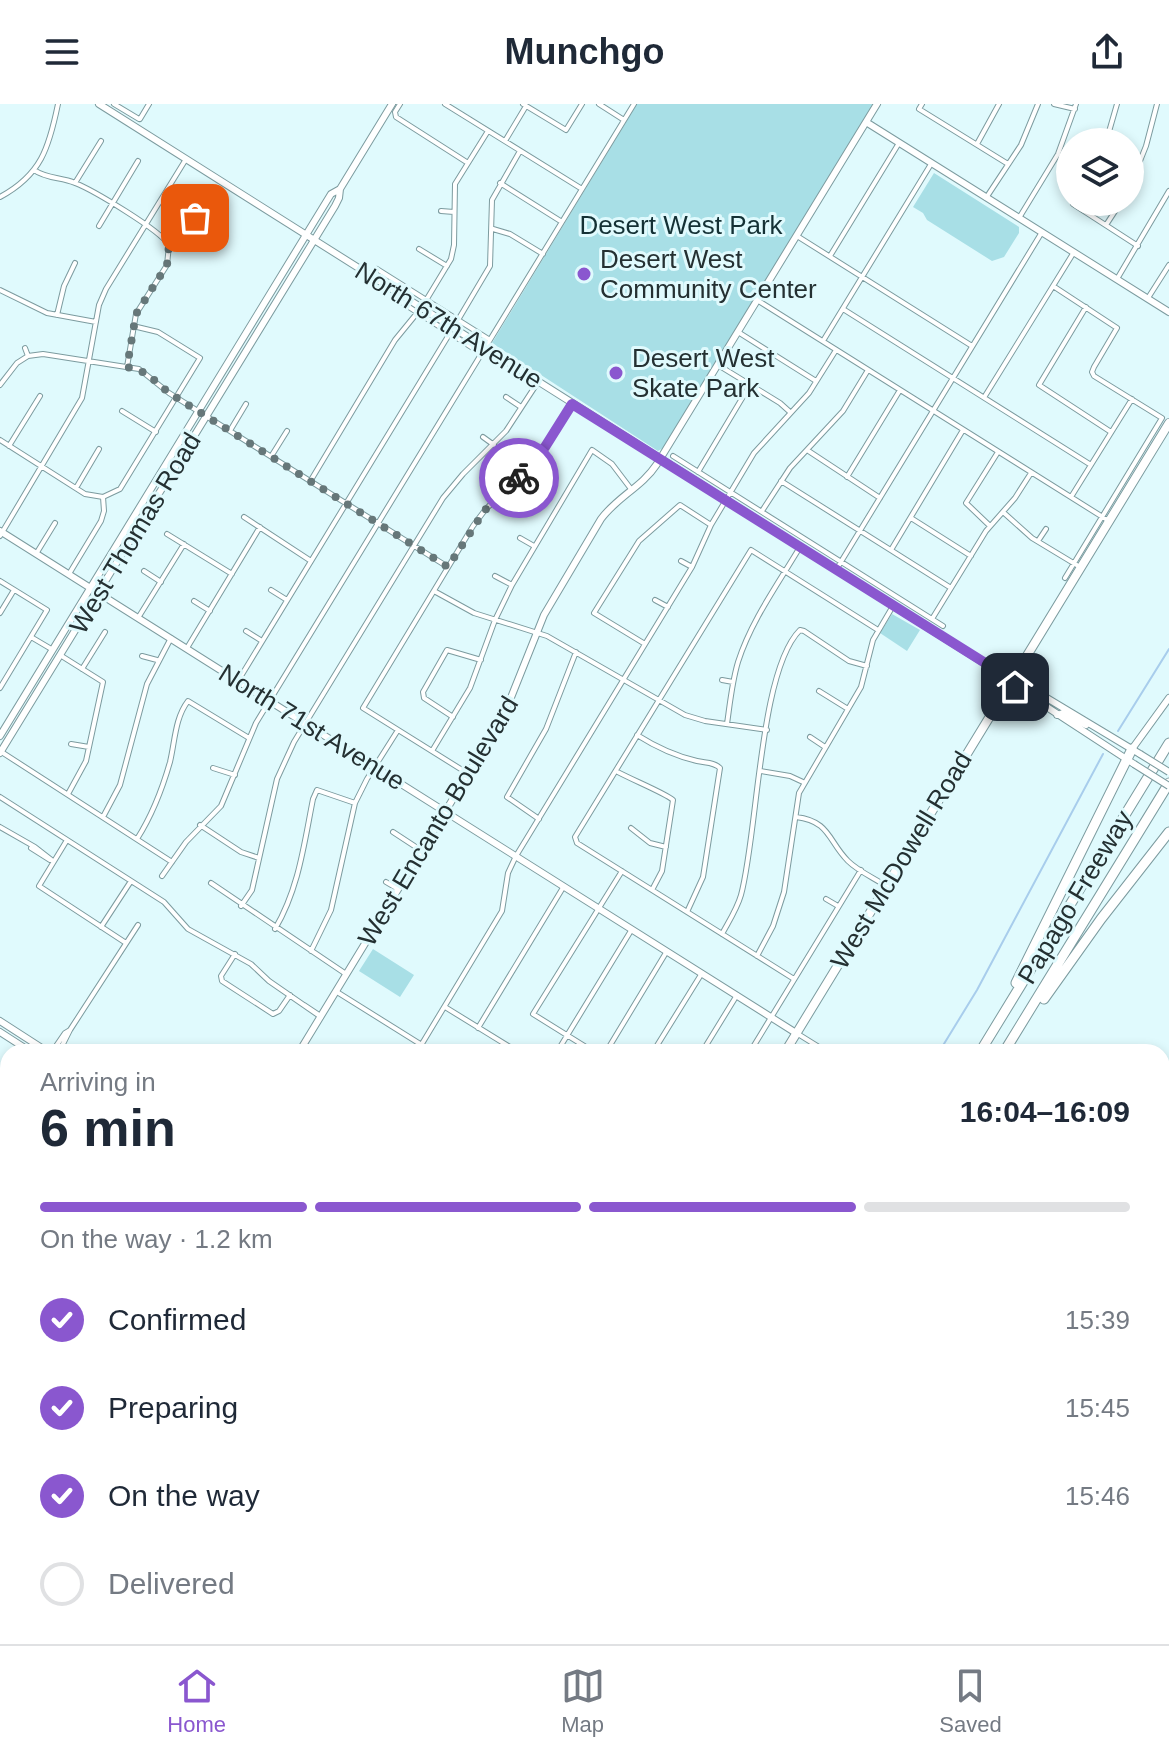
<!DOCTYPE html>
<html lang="en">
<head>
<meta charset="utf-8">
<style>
  :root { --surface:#fff; --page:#f6f6f7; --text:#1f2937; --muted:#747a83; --line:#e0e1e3; --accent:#8a57cf }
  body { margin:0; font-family:Arial,sans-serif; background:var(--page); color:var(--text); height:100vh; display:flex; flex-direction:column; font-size:30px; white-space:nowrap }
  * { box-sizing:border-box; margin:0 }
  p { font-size:26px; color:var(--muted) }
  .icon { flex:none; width:44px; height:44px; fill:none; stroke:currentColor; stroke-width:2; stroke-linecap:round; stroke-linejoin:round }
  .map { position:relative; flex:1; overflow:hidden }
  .panel { position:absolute; left:0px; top:940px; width:1170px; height:600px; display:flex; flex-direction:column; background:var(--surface); border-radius:24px 24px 0 0; box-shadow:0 4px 12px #0003 }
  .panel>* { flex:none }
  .buttons { position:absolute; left:1056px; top:24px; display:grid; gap:16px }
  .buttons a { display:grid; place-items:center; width:88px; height:88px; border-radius:50%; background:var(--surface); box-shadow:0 4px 12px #0003; font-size:40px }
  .pin { position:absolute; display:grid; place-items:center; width:68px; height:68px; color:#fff; margin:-34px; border-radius:16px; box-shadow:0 4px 12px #0006 }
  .courier { position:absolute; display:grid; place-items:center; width:80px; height:80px; margin:-40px; border:6px solid #8a57cf; border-radius:50%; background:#fff; color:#222; box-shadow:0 2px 10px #0007 }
  .overview em { font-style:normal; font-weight:600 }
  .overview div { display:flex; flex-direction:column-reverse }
  .overview { display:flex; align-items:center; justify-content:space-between; height:136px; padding:0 40px }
  h1 { font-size:52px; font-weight:600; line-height:60px }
  .bar { display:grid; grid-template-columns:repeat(4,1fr); gap:12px 8px; align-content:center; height:96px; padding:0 40px }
  .bar i { height:10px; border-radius:6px; background:var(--line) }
  .bar .current { background:var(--accent) }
  .bar p { grid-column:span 4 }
  ol { padding:0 40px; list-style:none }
  li { display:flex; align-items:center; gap:24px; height:88px }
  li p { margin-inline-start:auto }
  li .icon { padding:8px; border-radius:50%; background:var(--accent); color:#fff; stroke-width:4 }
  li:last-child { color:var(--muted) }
  li i { width:44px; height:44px; border:4px solid var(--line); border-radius:50% }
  header { display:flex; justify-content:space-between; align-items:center; height:104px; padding:0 40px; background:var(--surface); font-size:36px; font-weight:600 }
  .tabs { display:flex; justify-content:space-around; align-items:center; height:112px; border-top:2px solid var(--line); background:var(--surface); font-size:22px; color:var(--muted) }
  .tabs a { display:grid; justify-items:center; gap:4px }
  .tabs .current { color:var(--accent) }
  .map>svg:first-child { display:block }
</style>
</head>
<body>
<header><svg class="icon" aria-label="menu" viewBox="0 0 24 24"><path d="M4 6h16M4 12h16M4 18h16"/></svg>Munchgo<svg class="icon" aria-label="share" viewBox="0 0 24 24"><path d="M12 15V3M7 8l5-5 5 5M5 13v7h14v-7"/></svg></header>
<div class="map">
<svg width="1169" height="1540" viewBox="0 0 1169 1540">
  <rect width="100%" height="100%" fill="#e0fafd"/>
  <path fill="#a8dfe6" d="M637,0H873L663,344L658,347L492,239Z
    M934,69L1019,123V129L1004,153L992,157L927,116L923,109L913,103Z
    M892,510L920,526L907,547L880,529Z
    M373,845L414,871L400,893L359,867Z"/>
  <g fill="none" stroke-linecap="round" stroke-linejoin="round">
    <path stroke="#a8cdec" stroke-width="2" d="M1118,627L1169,545
      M939,948L977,886L1103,650
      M583,1540L587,1532"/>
    <g stroke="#7c9b9f" stroke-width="6">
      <path id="street" d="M114,0L139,15
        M400,0L395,8L396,13L468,59
        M445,0L582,85
        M523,0L566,26L582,0
        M599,0L624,16
        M922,0L919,5L1008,60
        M1054,0L1075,5
        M140,15L149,0
        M505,37L526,2
        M1106,38L1117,0
        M977,40L999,0
        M34,66C47,75 61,73 75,79C93,86 160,126 169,141
        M75,79L101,37
        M500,79L562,118
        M1130,82L1146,42L1157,0
        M0,93C41,71 49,44 58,0
        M986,94L1021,41L1038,0
        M1075,98L1073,100L1138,142
        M441,107L454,108
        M1019,114L1058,50L1076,0
        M1106,121L1121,98
        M99,122L138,57
        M493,125L510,130L543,150
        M797,132L972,242
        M419,145L447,162
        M830,152L899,39
        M377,165L490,236
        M1117,175L1169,87
        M1053,182L1117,224L1094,263L1092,268L1094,272L1162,314L1065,474
        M0,186L47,209L96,218
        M1148,194L1169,161
        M398,196L482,250
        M757,196L1109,417
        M1086,203L1039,281L1111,328
        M843,205L1091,361
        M57,211L64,182L75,159
        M458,216L490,162L492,96L520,47
        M738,228L816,277
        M823,237L931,60
        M25,244L28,252
        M718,261L780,299L790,308
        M127,263L136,210L167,161L169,141L182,135L205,98
        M0,281L17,259L28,252L43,250L139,265L169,289L448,463
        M985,292L1074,148
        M506,293L521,303
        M122,307L156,328
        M231,325L246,300
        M483,333L494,341
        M0,336L85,390L103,393L120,385L200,254L158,228L133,222
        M9,342L40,292
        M807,346L880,394
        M272,351L287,327
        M673,352L943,522
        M698,368L750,281
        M847,373L900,286
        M311,376L395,236L422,203L451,155L454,141L455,80L488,27
        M781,377L951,484
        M76,384L99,345
        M1071,393L1132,295
        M762,407L790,364L843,307L868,266
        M1003,408L1032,434L1080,463
        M244,413L311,457
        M911,414L971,452
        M990,422L966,399L998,348
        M167,430L232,470
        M0,432L82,294L99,201L106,185L186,55
        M520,434L534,442
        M1038,437L1046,425
        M891,446L963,326
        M36,450L55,419
        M681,457L692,463
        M836,466L1042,128
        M144,467L161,478
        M69,470L101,417L104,407L103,393
        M495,472L512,481
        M0,477L47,506L0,584
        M271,486L287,496
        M434,487L474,509L547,532L685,611L705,617L767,626
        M655,496L668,503
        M194,497L210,507
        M0,509L14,486
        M138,514L184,440
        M932,515L986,427L1015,394L1031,369
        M246,527L262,537
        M31,533L53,546
        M645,540L594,509L639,437L680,401L711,421
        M187,544L260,423
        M60,551L103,578L86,657L68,690
        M142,552L157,556
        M82,565L105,528
        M722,576L733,578
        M238,577L450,229
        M819,587L848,605
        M453,613L424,594L423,588L447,546L481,556
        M727,620C730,599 732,578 738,558C751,517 778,480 800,443
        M637,631C656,643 675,652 697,657C706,659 714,658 720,664L703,773L687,808
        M810,633L825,643
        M71,640L89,643
        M0,647L172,758
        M432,647L470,584L495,516L512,481L592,346L612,360L631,385
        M213,664L235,671
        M616,667C630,675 665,689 673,696L662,767L652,786
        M761,667L790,672L803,678
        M467,669L363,604L473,422L485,406L533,359L572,300
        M0,693L164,798L188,825L251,860L269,877L321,913
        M103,713L120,681L147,580L171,534
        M796,713C830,717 828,737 848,757C858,767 874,774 886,782
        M539,715L507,693L546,625L576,548
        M200,721L241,748L259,754
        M0,723L35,743L53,757
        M631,724L650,739L666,743
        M393,728L422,747
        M137,735C153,710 162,686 170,658C175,637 175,614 188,597L249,634
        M67,736L39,782L126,839
        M31,744L50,756
        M162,772L186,738L221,702L256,619L634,0
        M386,778L398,785
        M211,779L346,870
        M826,795L838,802
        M241,802L252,786L277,675L294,638L443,394L463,370L506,327L538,278
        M101,823L131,777
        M275,825C299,784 304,740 313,695L317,686L355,699
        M722,830C729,817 737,805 741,791C758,729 759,567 800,526L804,527L849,557L867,562
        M311,847L331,806L355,699L367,675L398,626
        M235,850L221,872L222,877L273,910L279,907L290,891
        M757,852L773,822L784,788L799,689L861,583L873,536L893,502
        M794,875L577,739L575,733L751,446L878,526
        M337,888L433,948
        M304,901L319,911
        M445,903L518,948
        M478,924L564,782
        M798,930L827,948
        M52,948L65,929L70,926
        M59,948L70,926L138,821
        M350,948H351
        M417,948L502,807L508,769L516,752L692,463L711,421L754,349L809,289L836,246
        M557,948L632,825
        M594,948L533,910L622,767
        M606,948L667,847
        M653,948L702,869
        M702,948L737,891
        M750,948L861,766
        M0,976L8,979
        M1162,1167L1169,1156
        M0,1214L8,1211
        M1162,1419L1169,1424
        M175,1540L180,1532"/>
    </g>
    <g stroke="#7c9b9f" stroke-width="8">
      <path id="secondary" d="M99,0L1003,571L1012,573L1140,650
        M866,18L1169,208
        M0,427L796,929
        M1007,577L1134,660
        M1057,611L1063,609L1086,621
        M0,632L331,90L340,85
        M1132,645L1169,594
        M0,649L335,102L339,94L340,85L392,0
        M0,917L48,948
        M0,928L31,948
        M299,948L504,611L544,511L601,415C617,393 642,383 657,360L877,0
        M0,1405L8,1410
        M0,1451L8,1437
        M200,1532L213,1540
        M953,1532L965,1540
        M887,1540L892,1532"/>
    </g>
    <g stroke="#7c9b9f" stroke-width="10">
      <path id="primary" d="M785,948L1169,319
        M425,1540L430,1532
        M434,1540L439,1532"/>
    </g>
    <g stroke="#7c9b9f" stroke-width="11">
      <path id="highway" d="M1016,879L1132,645
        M1044,895L1101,815L1169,728
        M980,948L1169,639
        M1004,948L1169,679
        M603,1540L607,1532
        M614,1540L619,1532
        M623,1540L628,1532
        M640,1540L646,1532
        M650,1540L654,1532
        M664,1540L669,1532"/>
    </g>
    <use href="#street" stroke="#fff" stroke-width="4"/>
    <use href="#secondary" stroke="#fff" stroke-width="6"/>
    <use href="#primary" stroke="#fff" stroke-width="8"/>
    <use href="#highway" stroke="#fff" stroke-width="9"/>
    <g stroke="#7c9b9f" stroke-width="8" stroke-linecap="butt">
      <path id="secondary-bridge" d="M1140,650L1169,668
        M1134,660L1169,682"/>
    </g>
    <use href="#secondary-bridge" stroke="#fff" stroke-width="6"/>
  </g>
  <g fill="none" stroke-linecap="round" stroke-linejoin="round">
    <path stroke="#667779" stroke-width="8" stroke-dasharray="0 14.4" d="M195,114L182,135L169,141L167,161L136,210L127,263L146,269L169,289L448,463L485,406L519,374"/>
    <path stroke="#8a57cf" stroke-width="10" d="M519,374L545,343L572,300L990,562L1015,583"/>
  </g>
  <g fill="#8a57cf" stroke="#e0fafd" stroke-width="3">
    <circle cx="584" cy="170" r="8"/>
    <circle cx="616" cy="269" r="8"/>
  </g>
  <g text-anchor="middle" stroke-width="6" stroke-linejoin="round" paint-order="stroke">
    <g font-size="26" fill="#143135" stroke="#e0fafd">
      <text x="681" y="130">Desert West Park</text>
    </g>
    <g font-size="26" fill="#243032" stroke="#e0fafd" text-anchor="start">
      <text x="600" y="164">Desert West<tspan x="600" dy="30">Community Center</tspan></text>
      <text x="632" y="263">Desert West<tspan x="632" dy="30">Skate Park</tspan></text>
    </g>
    <g font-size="26" fill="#243032" stroke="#e0fafd">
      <text transform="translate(449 221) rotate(32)" y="9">North 67th Avenue</text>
      <text transform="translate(135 429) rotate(-59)" y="9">West Thomas Road</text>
      <text transform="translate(312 623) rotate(32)" y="9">North 71st Avenue</text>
      <text transform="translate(438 717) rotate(-59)" y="9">West Encanto Boulevard</text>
      <text transform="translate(901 756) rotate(-59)" y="9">West McDowell Road</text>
      <text transform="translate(1075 793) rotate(-59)" y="9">Papago Freeway</text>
    </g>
  </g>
</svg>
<div class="buttons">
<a><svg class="icon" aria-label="layers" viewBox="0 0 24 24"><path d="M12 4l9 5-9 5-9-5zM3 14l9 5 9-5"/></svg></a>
</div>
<div class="pin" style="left:195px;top:114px;background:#ea580c"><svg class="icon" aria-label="bag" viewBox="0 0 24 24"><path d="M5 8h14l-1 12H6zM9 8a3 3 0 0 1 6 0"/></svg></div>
<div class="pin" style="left:1015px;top:583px;background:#1f2937"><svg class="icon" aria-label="home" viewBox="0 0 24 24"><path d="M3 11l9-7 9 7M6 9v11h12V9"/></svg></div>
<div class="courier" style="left:519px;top:374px"><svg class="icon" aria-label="bike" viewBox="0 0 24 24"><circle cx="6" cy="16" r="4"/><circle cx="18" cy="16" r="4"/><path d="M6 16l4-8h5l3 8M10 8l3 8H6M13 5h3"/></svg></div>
<section class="panel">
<div class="overview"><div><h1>6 min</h1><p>Arriving in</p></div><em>16:04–16:09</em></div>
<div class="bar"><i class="current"></i><i class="current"></i><i class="current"></i><i></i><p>On the way · 1.2 km</p></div>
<ol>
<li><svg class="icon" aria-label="check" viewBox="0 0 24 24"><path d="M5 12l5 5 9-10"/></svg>Confirmed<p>15:39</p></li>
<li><svg class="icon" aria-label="check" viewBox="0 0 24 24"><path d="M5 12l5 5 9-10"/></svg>Preparing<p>15:45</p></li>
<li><svg class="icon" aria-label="check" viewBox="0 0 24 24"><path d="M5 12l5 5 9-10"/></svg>On the way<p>15:46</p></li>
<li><i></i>Delivered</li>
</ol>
</section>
</div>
<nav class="tabs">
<a class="current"><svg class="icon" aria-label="home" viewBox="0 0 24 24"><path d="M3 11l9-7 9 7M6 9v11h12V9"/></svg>Home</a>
<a><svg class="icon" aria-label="map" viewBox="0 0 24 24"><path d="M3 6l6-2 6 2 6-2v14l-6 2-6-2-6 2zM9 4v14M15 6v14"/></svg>Map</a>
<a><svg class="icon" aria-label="saved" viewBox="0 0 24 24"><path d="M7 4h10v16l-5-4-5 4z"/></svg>Saved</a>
</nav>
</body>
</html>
